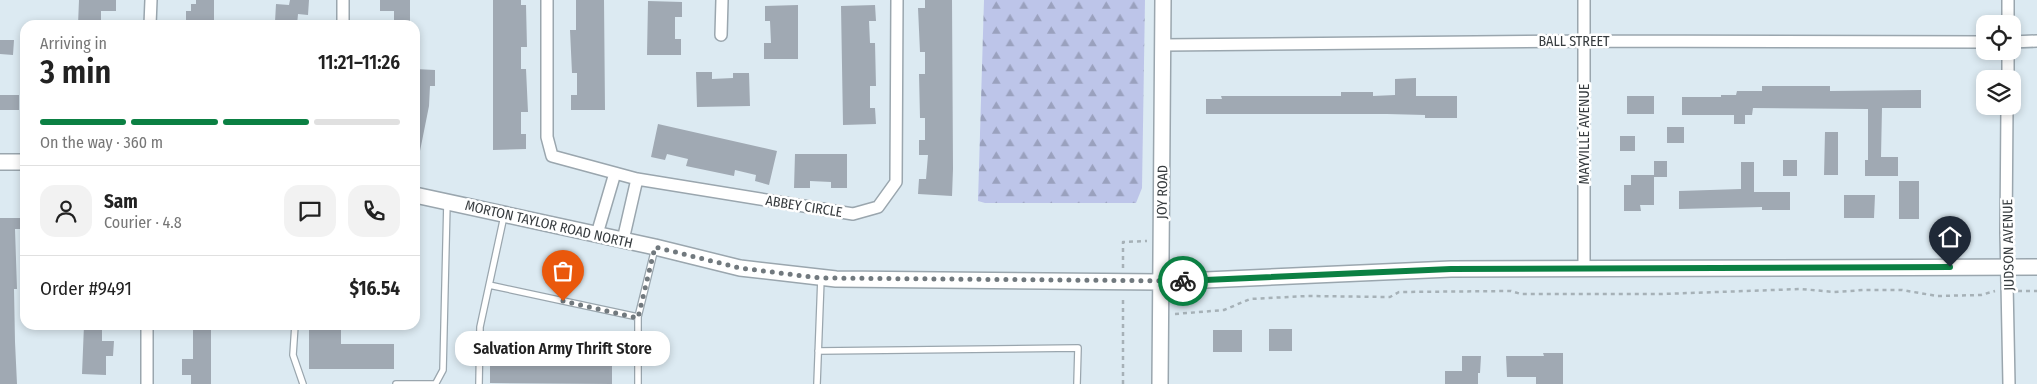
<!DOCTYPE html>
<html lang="en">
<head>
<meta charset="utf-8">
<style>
  :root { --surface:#fff; --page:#f2f2f2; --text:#222; --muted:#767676; --line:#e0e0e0; --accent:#0b8043 }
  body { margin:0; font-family:"Fira Sans Condensed",sans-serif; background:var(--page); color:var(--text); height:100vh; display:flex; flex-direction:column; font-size:19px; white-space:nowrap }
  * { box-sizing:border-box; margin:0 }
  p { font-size:16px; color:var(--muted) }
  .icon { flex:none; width:28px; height:28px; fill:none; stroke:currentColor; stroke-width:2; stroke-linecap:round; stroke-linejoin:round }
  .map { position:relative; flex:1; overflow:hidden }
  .details { position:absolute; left:20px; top:20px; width:400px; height:310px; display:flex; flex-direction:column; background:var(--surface); border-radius:15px; box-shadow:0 2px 8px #0003 }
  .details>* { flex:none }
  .controls { position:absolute; left:1976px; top:15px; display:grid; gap:10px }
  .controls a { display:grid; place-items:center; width:45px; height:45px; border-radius:10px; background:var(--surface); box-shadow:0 2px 8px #0003; font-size:25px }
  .pin { position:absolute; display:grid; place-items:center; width:42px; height:42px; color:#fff; margin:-51px -21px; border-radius:50% 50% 50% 0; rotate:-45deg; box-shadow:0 0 5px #0007 }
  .pin .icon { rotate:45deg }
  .courier { position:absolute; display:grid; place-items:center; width:50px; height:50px; margin:-25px; border:4px solid #0b8043; border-radius:50%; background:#fff; color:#222; box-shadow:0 1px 6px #0007 }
  .bubble { position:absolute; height:35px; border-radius:15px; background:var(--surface); box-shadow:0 2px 8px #0003; font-size:16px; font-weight:600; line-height:35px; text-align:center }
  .head em { font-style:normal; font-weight:600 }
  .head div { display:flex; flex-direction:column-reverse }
  .head { display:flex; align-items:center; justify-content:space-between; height:85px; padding:0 20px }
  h1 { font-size:32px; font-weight:600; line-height:38px }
  .bar { display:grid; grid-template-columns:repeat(4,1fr); gap:8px 5px; align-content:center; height:60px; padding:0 20px }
  .bar i { height:6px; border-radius:4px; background:var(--line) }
  .bar .on { background:var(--accent) }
  .bar p { grid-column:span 4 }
  .line { display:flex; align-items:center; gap:12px; padding:0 20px; border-top:1px solid var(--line) }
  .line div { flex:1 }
  .round { display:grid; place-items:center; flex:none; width:52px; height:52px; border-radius:15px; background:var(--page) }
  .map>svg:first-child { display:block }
</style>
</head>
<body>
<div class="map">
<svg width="2037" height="384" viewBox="0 0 2037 384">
  <defs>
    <pattern id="forest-firs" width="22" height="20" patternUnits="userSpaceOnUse" patternTransform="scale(1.25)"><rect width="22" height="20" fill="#bdc5e9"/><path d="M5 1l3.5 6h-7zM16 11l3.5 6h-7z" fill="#9aa1be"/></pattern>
  </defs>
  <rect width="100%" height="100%" fill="#dceaf2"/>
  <path fill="url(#forest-firs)" d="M984,0H1145L1142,188L1136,203H985L978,201Z"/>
  <path fill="#a0a9b3" d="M79,0H116V11H101V25H78Z
    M196,0H214V25H186V11H191V4H196Z
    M290,0H309L308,15L298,14L297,25H281V23L275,22L276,4L289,5Z
    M380,0H410V25H394V11H380Z
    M493,0H521V5H526L527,47H521V69H526L528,112H521V134H526V149L493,150Z
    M576,0H604L605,110H571V95H577V73H572L570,30H576Z
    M925,0H952L953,169L952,196L918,194L919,179H926L928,155H919V140H925V118H920L919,74H925V52H920L918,8H925Z
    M648,1L682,2V17H675V39H681V55H647Z
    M798,5V59H764V43H771L770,21H765V6Z
    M875,5L876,21H869L870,43H875L876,86H870V108H875L876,124L843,125L841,6Z
    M0,40H14L13,55L0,54Z
    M415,69L435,70V86H430L429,106L420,151H415Z
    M696,72H712V79L733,78V73H749L750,106L697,107Z
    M1416,78V96H1457V118H1425V115L1387,114H1206V99H1222L1221,96H1341V92H1373V96L1395,95V79Z
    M1762,86H1830V91L1921,90V108H1882L1881,157H1898V176H1865V160H1868V109L1753,108L1752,115H1745V124H1734V115H1682V97H1721V95H1736L1737,91H1762Z
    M0,95H19V110H0Z
    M1627,96H1654V114H1627Z
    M658,124L777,151L769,185L755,181L756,175L735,170L734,176L686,166L688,159L667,154L665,160L651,157Z
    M1667,127H1684V143H1667Z
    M1825,132H1838V175H1824Z
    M1620,136H1635V151H1620Z
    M795,154H847V188H831V182L810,181V188H794Z
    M1783,160H1797V176H1783Z
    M1654,161H1667V177H1654V205H1640L1641,211H1624V185H1631V175H1654Z
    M1741,162H1754V192H1790V210H1762V207L1679,209V191L1741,189Z
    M1899,181H1919V219H1899Z
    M1844,195H1875L1874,218H1844Z
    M0,218H25V229H15L17,289H14L15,342L17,384H0Z
    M84,325H102V341H114L113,356H106V375L82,374Z
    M193,325H211V384H191V375H182V359H193Z
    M309,325H341V344H394V369H309Z
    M1269,329H1292V351H1269Z
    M1213,330H1242V352H1213Z
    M529,334H574V338H612V384L490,383V338H529Z
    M1543,353H1563V384H1536V377H1507L1506,356H1544Z
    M1462,356H1481L1480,373H1478V384H1445V371H1462Z"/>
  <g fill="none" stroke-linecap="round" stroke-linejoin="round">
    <g stroke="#9aa6ae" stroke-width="8">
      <path id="service" d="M489,285L638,317
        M295,325L293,355L303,384
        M818,351L1078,348L1077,384
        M436,383L443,370L447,202
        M396,384H436
        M479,384L480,327L504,216
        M638,384V317L655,248
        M817,384L821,278"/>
    </g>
    <g stroke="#9aa6ae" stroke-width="14">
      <path id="minor" d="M547,0V137L552,156L637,179L853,214L878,207L896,182L897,0
        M2008,24V0
        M150,25L151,0
        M343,25V0
        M721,35L722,0
        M2012,42L2037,41
        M1163,45L1584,41L1985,42
        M2008,79V51
        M2007,106L2006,233L2009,384
        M597,234L615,173
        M623,240L637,179
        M1584,269V0
        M147,384V325"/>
    </g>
    <g stroke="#9aa6ae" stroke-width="18">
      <path id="tertiary" d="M0,162H25
        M415,195L655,247L740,268L836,279L1161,282L1451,269L2037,267
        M1160,384L1163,0"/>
    </g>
    <path stroke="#a6b1b7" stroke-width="2.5" stroke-dasharray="4 4" stroke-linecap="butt" d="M1123,268V242L1147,241
      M2018,291H2037
      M1175,314L1224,310L1250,299L1307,296L1390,297L1399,292L1511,291L1521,294H1662L1801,289L1834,292L1864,290H1902L1937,296L1981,295L1995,291
      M1123,384V296"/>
    <use href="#service" stroke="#fff" stroke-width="5.5"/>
    <use href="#minor" stroke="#fff" stroke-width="11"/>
    <use href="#tertiary" stroke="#fff" stroke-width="15"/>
  </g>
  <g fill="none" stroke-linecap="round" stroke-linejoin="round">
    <path stroke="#71797e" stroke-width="5" stroke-dasharray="0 9" d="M563,301L638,318L655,247L740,268L820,278L1183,281"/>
    <path stroke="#0b8043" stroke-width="6" d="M1183,281L1451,269L1950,267"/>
  </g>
  <g text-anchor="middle" stroke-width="5" stroke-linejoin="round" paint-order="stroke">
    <g font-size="14" fill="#373c3f" stroke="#fff">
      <text x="1574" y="46">BALL STREET</text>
      <text transform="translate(1584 134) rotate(-90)" y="5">MAYVILLE AVENUE</text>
      <text transform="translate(1162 192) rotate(-89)" y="5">JOY ROAD</text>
      <text transform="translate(804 206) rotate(9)" y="5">ABBEY CIRCLE</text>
      <text transform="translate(549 224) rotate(13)" y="5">MORTON TAYLOR ROAD NORTH</text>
      <text transform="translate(2008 245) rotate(-91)" y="5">JUDSON AVENUE</text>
    </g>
  </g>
</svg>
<div class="controls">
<a><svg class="icon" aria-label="locate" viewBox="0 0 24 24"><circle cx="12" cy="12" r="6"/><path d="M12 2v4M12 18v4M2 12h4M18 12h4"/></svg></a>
<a><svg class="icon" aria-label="layers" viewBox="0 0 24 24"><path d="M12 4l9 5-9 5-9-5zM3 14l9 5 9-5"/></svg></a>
</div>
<div class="pin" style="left:563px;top:301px;background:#ea580c"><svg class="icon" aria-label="bag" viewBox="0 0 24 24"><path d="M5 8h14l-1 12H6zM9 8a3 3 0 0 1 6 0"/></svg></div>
<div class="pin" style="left:1950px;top:267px;background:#1f2937"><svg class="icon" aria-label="home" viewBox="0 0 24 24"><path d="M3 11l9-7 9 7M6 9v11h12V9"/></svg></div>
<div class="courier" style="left:1183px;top:281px"><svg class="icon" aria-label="bike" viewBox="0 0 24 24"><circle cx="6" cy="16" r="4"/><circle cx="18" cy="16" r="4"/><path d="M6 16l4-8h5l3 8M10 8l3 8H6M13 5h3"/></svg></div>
<div class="bubble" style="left:455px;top:331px;width:215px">Salvation Army Thrift Store</div>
<section class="details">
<div class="head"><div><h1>3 min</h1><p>Arriving in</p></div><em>11:21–11:26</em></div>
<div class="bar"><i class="on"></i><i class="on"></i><i class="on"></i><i></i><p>On the way · 360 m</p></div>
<div class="line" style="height:90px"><a class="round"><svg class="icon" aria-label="person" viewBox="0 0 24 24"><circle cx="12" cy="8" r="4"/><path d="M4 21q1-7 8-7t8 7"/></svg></a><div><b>Sam</b><p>Courier · 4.8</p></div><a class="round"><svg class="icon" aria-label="chat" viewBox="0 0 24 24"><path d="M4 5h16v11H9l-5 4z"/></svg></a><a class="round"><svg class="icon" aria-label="phone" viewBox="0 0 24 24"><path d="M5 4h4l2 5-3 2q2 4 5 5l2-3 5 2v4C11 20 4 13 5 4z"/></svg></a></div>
<div class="line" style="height:65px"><div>Order #9491</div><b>$16.54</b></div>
</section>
</div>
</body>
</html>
